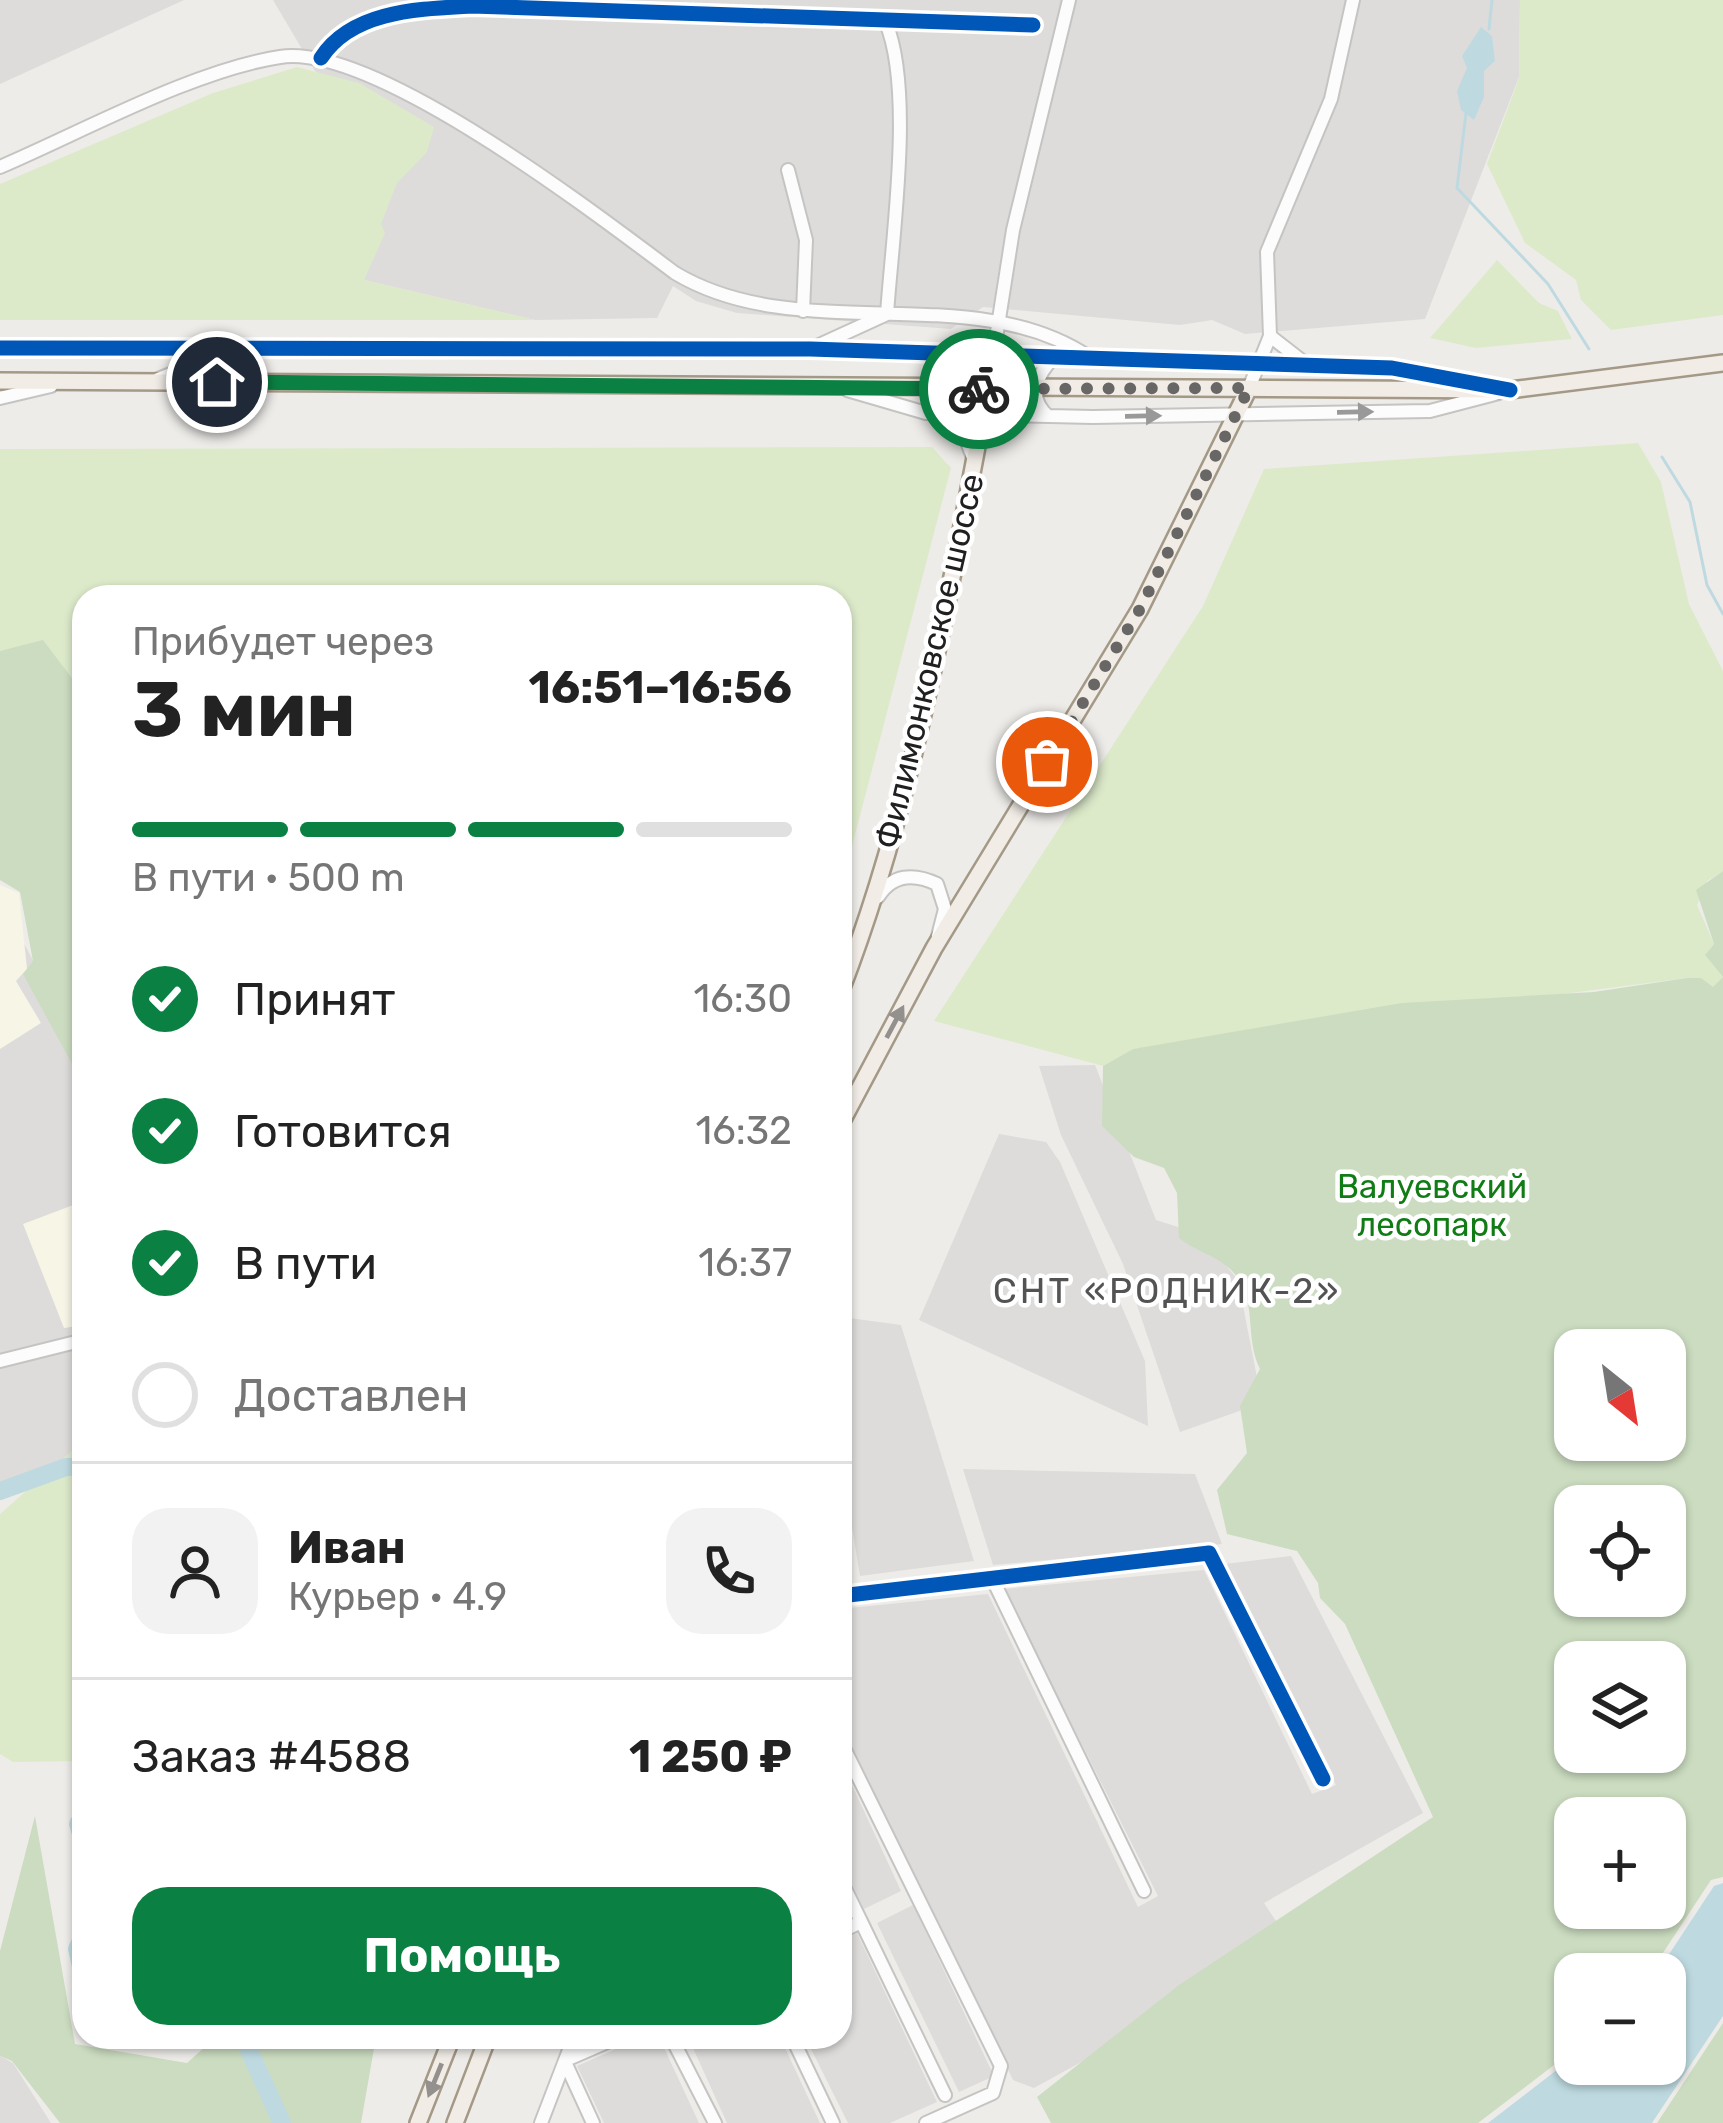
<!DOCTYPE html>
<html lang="ru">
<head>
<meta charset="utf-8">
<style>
  :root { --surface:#fff; --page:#f2f2f2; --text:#222; --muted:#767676; --line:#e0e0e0; --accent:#0b8043 }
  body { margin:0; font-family:Rubik,sans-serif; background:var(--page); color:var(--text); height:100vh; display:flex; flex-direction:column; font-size:45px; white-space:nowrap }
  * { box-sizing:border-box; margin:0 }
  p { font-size:39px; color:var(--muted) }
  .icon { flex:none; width:66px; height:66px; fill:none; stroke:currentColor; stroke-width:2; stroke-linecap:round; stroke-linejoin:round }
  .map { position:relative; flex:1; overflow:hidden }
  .side { position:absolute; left:72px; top:585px; width:780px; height:1464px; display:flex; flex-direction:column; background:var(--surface); border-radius:36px; box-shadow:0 3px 9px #0004 }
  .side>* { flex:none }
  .needle { width:78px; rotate:150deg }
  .tools { position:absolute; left:1554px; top:1329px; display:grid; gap:24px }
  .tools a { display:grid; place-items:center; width:132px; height:132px; border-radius:24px; background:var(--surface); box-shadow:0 3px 9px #0004; font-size:60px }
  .pin { position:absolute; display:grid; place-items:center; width:102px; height:102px; color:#fff; margin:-51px; border:6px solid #fff; border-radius:50%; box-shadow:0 3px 12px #0007 }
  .courier { position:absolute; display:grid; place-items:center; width:120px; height:120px; margin:-60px; border:9px solid #0b8043; border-radius:50%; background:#fff; color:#222; box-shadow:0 3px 15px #0007 }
  .headline em { font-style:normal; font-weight:700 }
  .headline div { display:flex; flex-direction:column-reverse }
  .headline { display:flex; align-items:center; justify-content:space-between; height:204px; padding:0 60px }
  h1 { font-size:78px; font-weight:700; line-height:90px }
  .bar { display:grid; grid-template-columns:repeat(4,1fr); gap:18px 12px; align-content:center; height:144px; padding:0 60px }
  .bar i { height:15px; border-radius:9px; background:var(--line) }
  .bar .current { background:var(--accent) }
  .bar p { grid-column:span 4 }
  .line { display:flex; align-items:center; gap:30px; padding:0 60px; border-top:3px solid var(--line) }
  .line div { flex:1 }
  .round { display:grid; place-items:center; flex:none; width:126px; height:126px; border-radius:36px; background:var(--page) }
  ol { padding:0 60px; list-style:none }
  li { display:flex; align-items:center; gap:36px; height:132px }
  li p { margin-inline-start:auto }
  li .icon { padding:12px; border-radius:50%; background:var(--accent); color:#fff; stroke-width:4 }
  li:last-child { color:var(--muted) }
  li i { width:66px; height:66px; border:6px solid var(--line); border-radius:50% }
  .button { display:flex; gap:24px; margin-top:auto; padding:24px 60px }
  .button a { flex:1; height:138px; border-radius:36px; background:var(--accent); color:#fff; font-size:48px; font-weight:700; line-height:138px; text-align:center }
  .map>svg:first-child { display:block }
</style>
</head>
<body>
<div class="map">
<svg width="1723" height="2123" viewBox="0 0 1723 2123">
  <rect width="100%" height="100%" fill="#eeece9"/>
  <path fill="#dddcda" d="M0,0H184L0,84Z
    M273,0H1520L1519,77L1425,319L1245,334L1212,320L1180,325L983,307L951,329L737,313L696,301L673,286L657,318L535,320L364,280L359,213L412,133L315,71Z
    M0,899L84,1055V1457L0,1489Z
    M1095,1065L1156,1220L1200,1234L1238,1280L1262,1403L1180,1432L1123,1264L1061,1135L1039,1066Z
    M999,1134L1046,1142L1060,1162L1145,1361L1148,1426L919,1320Z
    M842,1317L901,1325L974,1561L860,1576L840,1454Z
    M963,1469L1195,1474L1222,1544L993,1565Z
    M1291,1556L1423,1813L1264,1903L1278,1924L1094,2055L1034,2088L1013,2080L840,1726V1609L988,1594L1138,1907L1158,1896L1004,1589L1204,1570L1312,1794L1336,1785L1225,1564Z
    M840,1759L901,1891L864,1909L840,1858Z
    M913,1905L994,2076L959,2092L877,1923Z
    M857,1933L937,2102L890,2123H848L805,2037H840V1941Z
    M643,2037H659L699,2123H604L577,2066Z
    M688,2037H780L820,2123H727Z
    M0,2056L13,2063L51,2123H0Z"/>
  <path fill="#f7f5e6" d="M0,885L19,893L27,969L16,981L41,1023L0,1049Z
    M84,1201V1325L64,1328L23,1224Z"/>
  <path fill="#dceaca" d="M1520,0H1723V315L1611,330L1581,300L1576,280L1525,243L1487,164L1519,78Z
    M297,67L359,83L434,127L427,152L397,183L381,224L385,233L364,280L535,320H0V184L213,93Z
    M1497,260L1539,303L1558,311L1572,339L1476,348L1430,338Z
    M1638,443L1661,482L1689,604L1723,671V871L1707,881L1697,905L1714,944L1705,955L1723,977L1713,988L1687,978L1133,1049L1103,1066L934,1021L1203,606L1264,469Z
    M932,447L951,468L840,892V597H84V694L43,641L0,651V449Z
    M84,1440V1761L13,1762L0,1754V1514Z"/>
  <path fill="#cbdcc0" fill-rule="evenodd" d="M43,640L84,694V1086L23,974L33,961L20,892L0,880V651Z
    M1723,871V1877L1711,1880L1649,1974H1575V2049L1478,2123H1051L1037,2097L1179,1985L1433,1817L1345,1624L1320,1598L1318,1583L1297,1551L1227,1534L1217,1490L1247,1453L1240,1406L1260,1369C1243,1335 1260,1296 1229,1268C1213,1254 1195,1251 1179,1238L1177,1193L1164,1168L1134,1157L1102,1126L1103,1066L1133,1049L1402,1003L1594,992L1687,978H1701L1713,987L1723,977L1705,955L1714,944L1696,890ZM1575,1350H1665V1440H1575ZM1575,1506H1665V1596H1575ZM1575,1662H1665V1752H1575ZM1575,1818H1665V1908H1575Z
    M35,1816L75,2044L187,2063L216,2037H376L361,2123H60L12,2061L0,2056V1951Z
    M1723,2023V2123H1657Z"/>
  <path fill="#bedae0" d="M1481,27L1492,36L1495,61L1484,71V97L1474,120L1461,110L1457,91L1467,68L1462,56Z
    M1723,1883V2016L1652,2123H1488L1575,2056V2064H1665V1974H1656L1714,1886Z"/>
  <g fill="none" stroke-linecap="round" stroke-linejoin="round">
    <path stroke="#bedae0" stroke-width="3" d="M1489,29L1492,0
      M1466,113L1457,188L1548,284L1589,349
      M1662,457L1690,502L1707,585L1723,614"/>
    <path stroke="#bedae0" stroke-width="18" d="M0,1491L66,1467H84
      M84,1815L78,1824L84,1844
      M84,1935L77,1949L84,1979
      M243,2037L282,2123"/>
    <g stroke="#c5c4c3" stroke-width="16">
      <path id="minor" d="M321,58C352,10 420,9 472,6L1033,25
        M0,167C82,132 194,70 280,57C373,42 596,214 675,273C800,348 972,278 1089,357
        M788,170L806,240L803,311
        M1270,336L1306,364
        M817,346L887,314C892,238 914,91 886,23
        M0,348L657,346L1392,368L1485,385
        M158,379L229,351
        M1249,388L1270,336L1267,252L1331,99L1353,0
        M988,389L1013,230L1069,0
        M847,390L926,413L1093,417L1430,411L1499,393
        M0,398L51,386
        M945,415L962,429L972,455
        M1048,416C1026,397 1037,374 1055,356
        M878,897C892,874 914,873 937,884L945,909L938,936
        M0,1361L84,1340
        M992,1578L1144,1891
        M840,1596L1209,1553L1323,1779
        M840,1740L1001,2066L993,2093L926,2123
        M840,1878L945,2095
        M840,1932L861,1922
        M671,2037L715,2123
        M792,2037L833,2123
        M566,2060L619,2037
        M565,2062L593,2123
        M541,2123L574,2037"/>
    </g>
    <g stroke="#a49986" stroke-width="20">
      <path id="major" d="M0,381L1510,390L1723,363
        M840,993C915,800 949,592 988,389
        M840,1125L934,948L1140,609L1249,388
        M418,2123L452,2037
        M455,2123L488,2037"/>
    </g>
    <use href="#minor" stroke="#fcfcfc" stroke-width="12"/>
    <use href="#major" stroke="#f1ece6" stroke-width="15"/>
    <g stroke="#fff" stroke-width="22">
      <path id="cycleway" d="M321,58C352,10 420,9 472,6L1033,25
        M0,348L810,349L1392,368L1510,390
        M840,1596L1209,1553L1323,1779"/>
    </g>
    <use href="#cycleway" stroke="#0057b8" stroke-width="15"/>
  </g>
  <defs><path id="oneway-solid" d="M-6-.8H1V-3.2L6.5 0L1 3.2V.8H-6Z" transform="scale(3)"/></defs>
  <g fill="#999">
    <use href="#oneway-solid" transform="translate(1355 412) rotate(-1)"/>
    <use href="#oneway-solid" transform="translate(1143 416) rotate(-1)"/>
  </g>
  <g fill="#93908d">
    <use href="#oneway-solid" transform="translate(895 1022) rotate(-62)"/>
    <use href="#oneway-solid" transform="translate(435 2080) rotate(112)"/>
  </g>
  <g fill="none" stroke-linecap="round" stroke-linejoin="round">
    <path stroke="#686766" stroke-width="12" stroke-dasharray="0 21.6" d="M979,389L1249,388L1140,609L1047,762"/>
    <path stroke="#0b8043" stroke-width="15" d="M217,382L979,389"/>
  </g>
  <g text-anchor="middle" stroke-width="9" stroke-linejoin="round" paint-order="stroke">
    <g font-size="33" fill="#202020" stroke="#fff">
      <text transform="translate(929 661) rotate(-77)" y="12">Филимонковское шоссе</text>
    </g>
    <g font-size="33" fill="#117c16" stroke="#fff">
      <text x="1432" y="1198">Валуевский<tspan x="1432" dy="38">лесопарк</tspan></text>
    </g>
    <g font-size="36" letter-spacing="3" fill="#535353" stroke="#fff">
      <text x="1167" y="1303">СНТ «РОДНИК-2»</text>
    </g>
  </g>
</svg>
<div class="tools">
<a><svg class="needle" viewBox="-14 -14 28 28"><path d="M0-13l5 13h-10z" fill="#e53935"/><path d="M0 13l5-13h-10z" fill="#767676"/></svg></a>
<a><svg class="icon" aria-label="locate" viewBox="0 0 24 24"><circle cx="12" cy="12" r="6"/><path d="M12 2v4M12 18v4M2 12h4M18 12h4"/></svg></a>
<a><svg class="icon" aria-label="layers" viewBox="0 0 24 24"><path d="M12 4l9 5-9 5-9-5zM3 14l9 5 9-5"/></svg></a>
<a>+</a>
<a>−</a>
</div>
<div class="pin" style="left:1047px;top:762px;background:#ea580c"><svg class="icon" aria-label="bag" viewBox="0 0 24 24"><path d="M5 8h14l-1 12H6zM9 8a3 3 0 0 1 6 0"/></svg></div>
<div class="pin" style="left:217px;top:382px;background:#1f2937"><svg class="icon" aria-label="home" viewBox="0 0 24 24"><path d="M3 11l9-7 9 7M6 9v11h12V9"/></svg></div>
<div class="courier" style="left:979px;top:389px"><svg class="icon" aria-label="bike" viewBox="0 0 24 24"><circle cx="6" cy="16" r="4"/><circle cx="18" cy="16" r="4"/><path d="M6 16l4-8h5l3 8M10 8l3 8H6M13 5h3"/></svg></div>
<section class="side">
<div class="headline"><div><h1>3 мин</h1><p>Прибудет через</p></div><em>16:51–16:56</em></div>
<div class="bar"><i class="current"></i><i class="current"></i><i class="current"></i><i></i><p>В пути · 500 m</p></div>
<ol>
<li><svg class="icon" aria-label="check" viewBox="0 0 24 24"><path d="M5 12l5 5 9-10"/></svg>Принят<p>16:30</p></li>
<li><svg class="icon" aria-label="check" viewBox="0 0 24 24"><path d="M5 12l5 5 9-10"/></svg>Готовится<p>16:32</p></li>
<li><svg class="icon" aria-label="check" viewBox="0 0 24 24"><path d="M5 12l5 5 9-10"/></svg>В пути<p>16:37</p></li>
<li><i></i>Доставлен</li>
</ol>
<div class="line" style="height:216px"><a class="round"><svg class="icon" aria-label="person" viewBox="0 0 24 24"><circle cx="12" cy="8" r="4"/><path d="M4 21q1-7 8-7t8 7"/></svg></a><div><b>Иван</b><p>Курьер · 4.9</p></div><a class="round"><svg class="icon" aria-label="phone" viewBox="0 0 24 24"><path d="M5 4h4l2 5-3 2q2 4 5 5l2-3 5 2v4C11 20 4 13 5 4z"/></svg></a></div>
<div class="line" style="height:156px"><div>Заказ #4588</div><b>1 250 ₽</b></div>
<div class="button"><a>Помощь</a></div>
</section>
</div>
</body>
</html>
